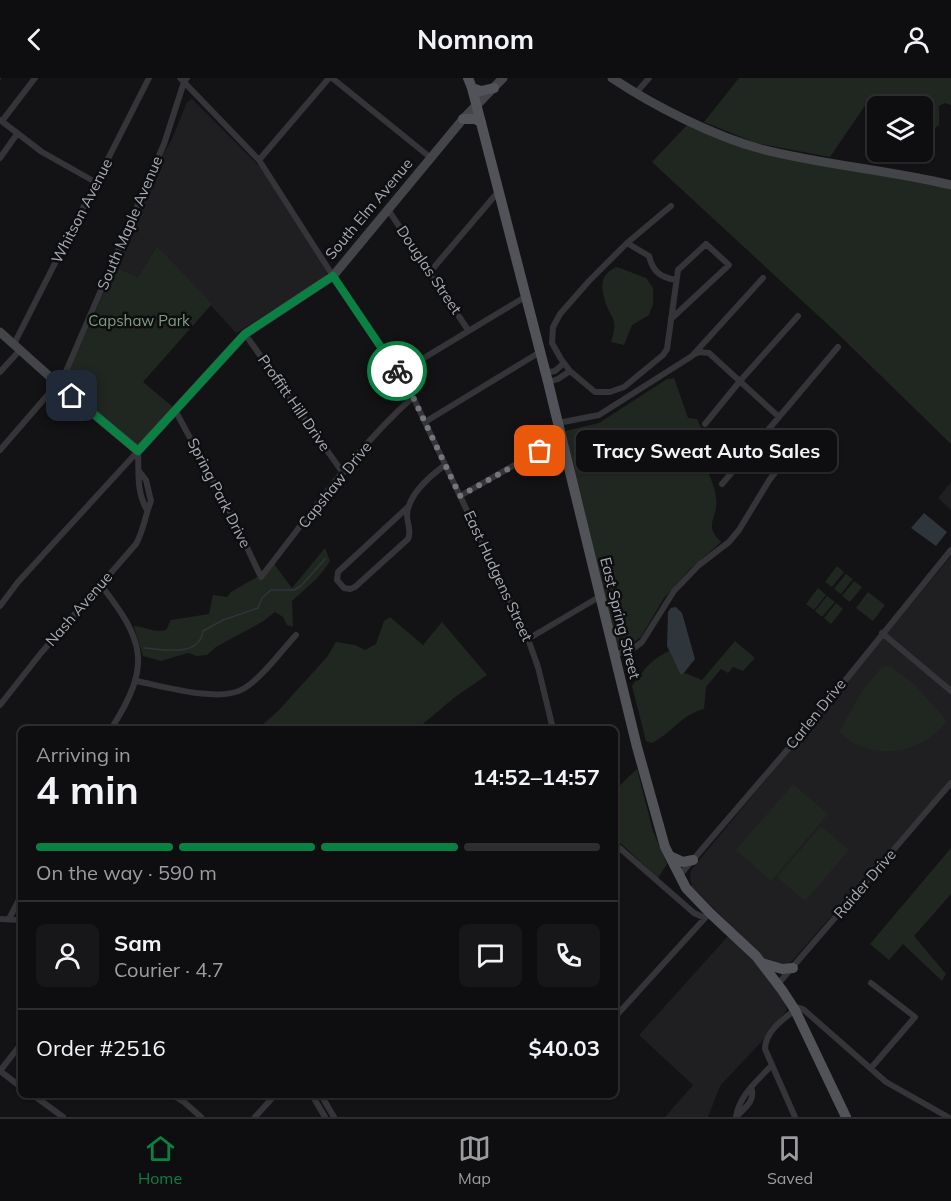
<!DOCTYPE html>
<html lang="en">
<head>
<meta charset="utf-8">
<style>
  :root { --surface:#0e0e10; --page:#171719; --text:#f1f3f6; --muted:#9b9c9f; --line:#2e2e30; --accent:#0b8043 }
  body { margin:0; font-family:Mulish,sans-serif; background:var(--page); color:var(--text); height:100vh; display:flex; flex-direction:column; font-size:22px; white-space:nowrap }
  * { box-sizing:border-box; margin:0 }
  p { font-size:20px; color:var(--muted) }
  .icon { flex:none; width:33px; height:33px; fill:none; stroke:currentColor; stroke-width:2; stroke-linecap:round; stroke-linejoin:round }
  .map { position:relative; flex:1; overflow:hidden }
  .drawer { position:absolute; left:18px; top:648px; width:600px; height:372px; display:flex; flex-direction:column; background:var(--surface); border-radius:9px; box-shadow:0 2px 4px #0004,0 0 0 2px var(--line) }
  .drawer>* { flex:none }
  .tools { position:absolute; left:867px; top:18px; display:grid; gap:12px }
  .tools a { display:grid; place-items:center; width:66px; height:66px; border-radius:9px; background:var(--surface); box-shadow:0 2px 4px #0004,0 0 0 2px var(--line); font-size:30px }
  .pin { position:absolute; display:grid; place-items:center; width:51px; height:51px; color:#fff; margin:-26px; border-radius:12px; box-shadow:0 3px 9px #0006 }
  .courier { position:absolute; display:grid; place-items:center; width:60px; height:60px; margin:-30px; border:4px solid #0b8043; border-radius:50%; background:#fff; color:#222; box-shadow:0 2px 8px #0007 }
  .bubble { position:absolute; height:42px; border-radius:9px; background:var(--surface); box-shadow:0 2px 4px #0004,0 0 0 2px var(--line); font-size:20px; font-weight:700; line-height:42px; text-align:center }
  .headline em { font-style:normal; font-weight:700 }
  .headline div { display:flex; flex-direction:column-reverse }
  .headline { display:flex; align-items:center; justify-content:space-between; height:102px; padding:0 18px }
  h1 { font-size:39px; font-weight:700; line-height:45px }
  .bar { display:grid; grid-template-columns:repeat(4,1fr); gap:9px 6px; align-content:center; height:72px; padding:0 18px }
  .bar i { height:8px; border-radius:4px; background:var(--line) }
  .bar .current { background:var(--accent) }
  .bar p { grid-column:span 4 }
  .line { display:flex; align-items:center; gap:15px; padding:0 18px; border-top:2px solid var(--line) }
  .line div { flex:1 }
  .round { display:grid; place-items:center; flex:none; width:63px; height:63px; border-radius:9px; background:var(--page) }
  header { display:flex; justify-content:space-between; align-items:center; height:78px; padding:0 18px; background:var(--surface); font-size:27px; font-weight:700 }
  .menu { display:flex; justify-content:space-around; align-items:center; height:84px; border-top:2px solid var(--line); background:var(--surface); font-size:16px; color:var(--muted) }
  .menu a { display:grid; justify-items:center; gap:3px }
  .menu .current { color:var(--accent) }
  .map>svg:first-child { display:block }
</style>
</head>
<body>
<header><svg class="icon" aria-label="back" viewBox="0 0 24 24"><path d="M15 5l-7 7 7 7"/></svg>Nomnom<svg class="icon" aria-label="person" viewBox="0 0 24 24"><circle cx="12" cy="8" r="4"/><path d="M4 21q1-7 8-7t8 7"/></svg></header>
<div class="map">
<svg width="951" height="1039" viewBox="0 0 951 1039">
  <rect width="100%" height="100%" fill="#131315"/>
  <path fill="#1f1f21" d="M192,21L261,90L327,194L324,201L236,255L157,168L138,199L115,189L164,75L172,61L187,24Z
    M951,404V432L938,420Z
    M951,478V701L793,882L788,887L767,883L692,809L690,799L691,792Z
    M729,857L754,882L780,914L787,932L762,963L720,1008L708,1039H665L693,1007L639,957Z"/>
  <path fill="#202720" d="M739,0H951V27L945,25L939,28V47L928,55L923,48L922,28H878L877,51L869,46L866,26L830,79L756,65L704,44Z
    M687,47L817,85L951,111V366L837,255L652,84Z
    M157,168L212,226L143,304L173,329L139,366H136L64,306L65,303L115,189L138,199Z
    M617,189L646,200L653,210V226L649,237L632,247L624,267L611,264C613,257 615,251 614,244C613,238 610,236 608,231C601,214 597,197 617,189Z
    M674,300L688,340L697,341L706,360C704,364 701,370 702,374C703,387 715,405 716,420C719,441 702,446 721,464L690,491L664,520L641,559L627,569L621,570L617,568L565,353L599,345L667,301Z
    M325,470L330,483C320,500 306,510 292,523L293,549L287,547L283,539L275,534L262,544L216,569L207,577L197,578L188,575L161,583L143,578L134,548C147,549 153,555 166,552L171,542L209,536L213,517L227,519L231,514L257,499L262,502L274,486L292,510Z
    M837,488L844,494L832,509L825,504Z
    M846,496L853,501L841,516L834,511Z
    M854,503L862,509L850,524L842,518Z
    M818,510L826,517L814,532L806,526Z
    M868,514L885,527L873,543L856,530Z
    M827,518L835,524L822,539L815,533Z
    M836,525L843,531L831,546L824,540Z
    M390,539L423,567L442,544L487,597L455,619L417,651H258L279,632L327,579L336,564L355,567L365,572L376,566L384,543Z
    M735,563L755,580L743,593L733,589L728,595L721,591L706,609L704,631C682,636 672,655 652,665L646,663L632,608C643,592 652,581 669,573L680,596L685,595L702,602Z
    M891,588L916,608L947,643C921,677 871,685 839,654L862,613L882,589Z
    M637,691L653,753L667,786L658,800L615,760V712Z
    M793,706L828,736L771,803L736,772Z
    M821,748L849,772L805,823L777,799Z
    M951,770V816L914,858L946,896L942,903L903,866L889,882L870,866Z"/>
  <path fill="#2e363c" d="M924,435L947,454L936,468L911,450Z
    M676,529L682,535L695,581L683,596H680L667,568L668,534L671,530Z"/>
  <g fill="none" stroke-linecap="round" stroke-linejoin="round">
    <path stroke="#2e363c" stroke-width="1.5" d="M0,1V0
      M144,570C163,571 199,580 203,553L223,542L258,530L262,520L271,512H294L301,508L325,481"/>
    <path stroke="#353539" stroke-width="6" d="M180,0L259,82L333,198L399,295L413,319L528,561L538,589L553,651
      M332,0L431,80
      M636,15L649,0
      M0,42L42,74L97,105
      M2,43L35,0
      M0,80L17,56
      M259,82L329,0
      M389,133L468,252
      M627,165L671,128
      M430,194L498,114
      M671,241L729,187L706,166L678,192L667,271L663,277L624,309L610,314H595L570,293L561,281L552,265L553,249L560,236L589,203L627,165L649,178C653,194 660,199 676,202
      M245,256L343,395
      M14,266L149,0
      M695,276L700,274L709,275L779,339L838,269
      M0,294L20,272
      M399,295L525,219
      M545,295L555,293L564,285
      M548,304L558,301L570,293
      M175,332L231,436L261,499C309,438 355,371 413,319
      M425,344L540,274
      M558,345L599,337L692,278L763,200
      M705,346L740,303L798,238
      M0,372L64,298L164,66L184,4L187,0
      M138,373C139,394 136,413 147,432
      M722,406L779,339
      M460,418L560,361
      M409,428L338,494L337,502L344,510L350,511L355,509L408,461C412,453 407,446 407,437C408,417 430,398 445,387
      M100,506C145,563 152,587 111,651
      M0,528L18,504L138,373
      M882,555L951,613
      M528,561L599,519
      M614,577L634,570L642,564L674,513L699,487L729,464L739,452L770,401L795,370
      M136,603C163,608 219,625 243,611C262,600 281,573 296,557
      M0,627L41,575L136,466C144,452 145,437 151,423L146,402L139,393
      M615,766L694,835L705,840L707,838
      M679,798L818,636L951,472
      M0,841L21,842
      M9,841L21,818
      M871,905L915,939L871,990
      M778,906L951,705
      M793,928L803,931L886,1004L948,1039
      M615,939L705,840
      M0,993L21,966
      M0,993L21,1009
      M33,1017L63,1039
      M172,1017L184,1024L201,1039
      M312,1017L325,1039
      M321,1017L334,1039
      M737,1038C746,1029 756,1022 751,1009
      M255,1039L275,1017
      M736,1039C739,1018 757,1003 771,988
      M795,1039L765,971C765,954 783,941 795,932"/>
    <path stroke="#434549" stroke-width="9" d="M612,0C654,28 713,58 761,71C824,87 889,92 951,107
      M0,254L58,306L138,373L245,256L333,198L463,41L503,0"/>
    <path stroke="#515358" stroke-width="10" d="M468,0L472,10L548,304L637,669L665,769L686,810L710,835L756,878L782,912L795,932L846,1039
      M472,10L481,13L494,10
      M463,41H475L481,44
      M670,778L683,784L693,782
      M762,885L782,891L793,890"/>
  </g>
  <g fill="none" stroke-linecap="round" stroke-linejoin="round">
    <path stroke="#73767c" stroke-width="6" stroke-dasharray="0 10.8" d="M397,293L413,319L460,418L540,373"/>
    <path stroke="#0b8043" stroke-width="8" d="M72,318L138,373L245,256L333,198L397,293"/>
  </g>
  <g text-anchor="middle" stroke-width="5" stroke-linejoin="round" paint-order="stroke">
    <g font-size="15" fill="#a6abb4" stroke="#0e0e10">
      <text transform="translate(369 131) rotate(-50)" y="5">South Elm Avenue</text>
      <text transform="translate(82 133) rotate(-63)" y="5">Whitson Avenue</text>
      <text transform="translate(130 145) rotate(-67)" y="5">South Maple Avenue</text>
      <text transform="translate(429 192) rotate(56)" y="5">Douglas Street</text>
      <text transform="translate(294 325) rotate(55)" y="5">Proffitt Hill Drive</text>
      <text transform="translate(335 407) rotate(-51)" y="5">Capshaw Drive</text>
      <text transform="translate(219 415) rotate(63)" y="5">Spring Park Drive</text>
      <text transform="translate(498 498) rotate(65)" y="5">East Hudgens Street</text>
      <text transform="translate(79 531) rotate(-49)" y="5">Nash Avenue</text>
      <text transform="translate(620 540) rotate(76)" y="5">East Spring Street</text>
      <text transform="translate(816 636) rotate(-51)" y="5">Carlen Drive</text>
      <text transform="translate(865 806) rotate(-49)" y="5">Raider Drive</text>
    </g>
    <g font-size="15" fill="#7f9d7f" stroke="#0e0e10">
      <text x="139" y="248">Capshaw Park</text>
    </g>
  </g>
</svg>
<div class="tools">
<a><svg class="icon" aria-label="layers" viewBox="0 0 24 24"><path d="M12 4l9 5-9 5-9-5zM3 14l9 5 9-5"/></svg></a>
</div>
<div class="pin" style="left:540px;top:373px;background:#ea580c"><svg class="icon" aria-label="bag" viewBox="0 0 24 24"><path d="M5 8h14l-1 12H6zM9 8a3 3 0 0 1 6 0"/></svg></div>
<div class="pin" style="left:72px;top:318px;background:#1f2937"><svg class="icon" aria-label="home" viewBox="0 0 24 24"><path d="M3 11l9-7 9 7M6 9v11h12V9"/></svg></div>
<div class="courier" style="left:397px;top:293px"><svg class="icon" aria-label="bike" viewBox="0 0 24 24"><circle cx="6" cy="16" r="4"/><circle cx="18" cy="16" r="4"/><path d="M6 16l4-8h5l3 8M10 8l3 8H6M13 5h3"/></svg></div>
<div class="bubble" style="left:576px;top:352px;width:261px">Tracy Sweat Auto Sales</div>
<section class="drawer">
<div class="headline"><div><h1>4 min</h1><p>Arriving in</p></div><em>14:52–14:57</em></div>
<div class="bar"><i class="current"></i><i class="current"></i><i class="current"></i><i></i><p>On the way · 590 m</p></div>
<div class="line" style="height:108px"><a class="round"><svg class="icon" aria-label="person" viewBox="0 0 24 24"><circle cx="12" cy="8" r="4"/><path d="M4 21q1-7 8-7t8 7"/></svg></a><div><b>Sam</b><p>Courier · 4.7</p></div><a class="round"><svg class="icon" aria-label="chat" viewBox="0 0 24 24"><path d="M4 5h16v11H9l-5 4z"/></svg></a><a class="round"><svg class="icon" aria-label="phone" viewBox="0 0 24 24"><path d="M5 4h4l2 5-3 2q2 4 5 5l2-3 5 2v4C11 20 4 13 5 4z"/></svg></a></div>
<div class="line" style="height:78px"><div>Order #2516</div><b>$40.03</b></div>
</section>
</div>
<nav class="menu">
<a class="current"><svg class="icon" aria-label="home" viewBox="0 0 24 24"><path d="M3 11l9-7 9 7M6 9v11h12V9"/></svg>Home</a>
<a><svg class="icon" aria-label="map" viewBox="0 0 24 24"><path d="M3 6l6-2 6 2 6-2v14l-6 2-6-2-6 2zM9 4v14M15 6v14"/></svg>Map</a>
<a><svg class="icon" aria-label="saved" viewBox="0 0 24 24"><path d="M7 4h10v16l-5-4-5 4z"/></svg>Saved</a>
</nav>
</body>
</html>
